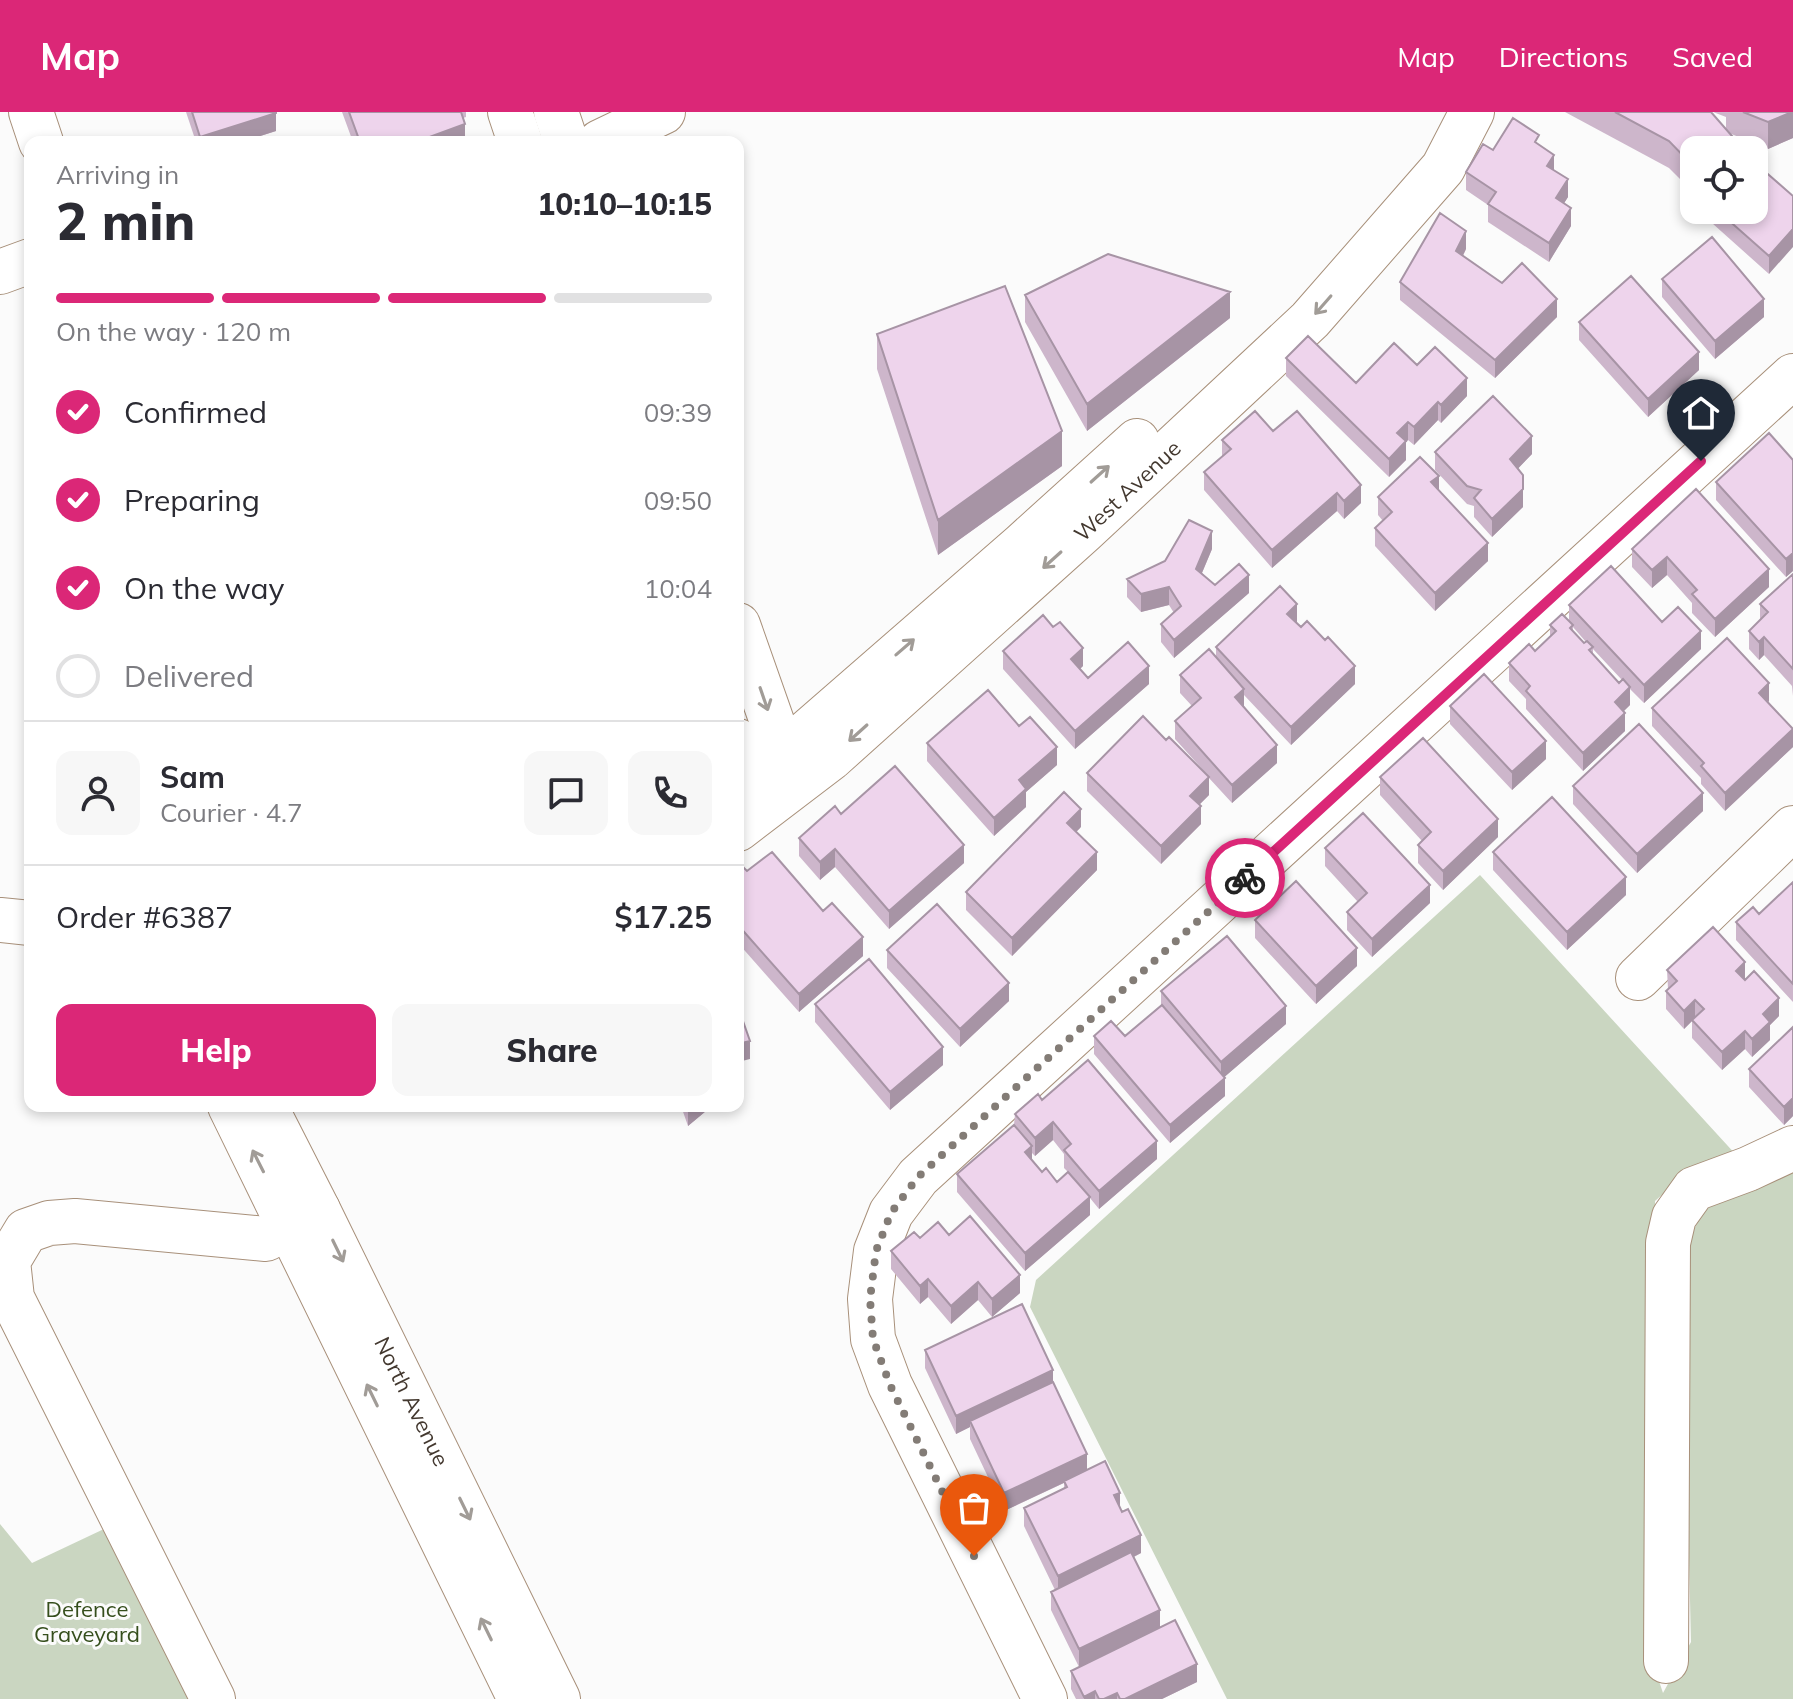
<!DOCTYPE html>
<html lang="en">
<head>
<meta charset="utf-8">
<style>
  :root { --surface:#fff; --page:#f7f7f7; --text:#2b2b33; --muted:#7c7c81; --line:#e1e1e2; --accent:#db2777 }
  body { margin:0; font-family:Mulish,sans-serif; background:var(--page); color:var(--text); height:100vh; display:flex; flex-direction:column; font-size:30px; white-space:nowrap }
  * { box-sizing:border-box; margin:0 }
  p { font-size:26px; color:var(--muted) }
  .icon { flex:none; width:44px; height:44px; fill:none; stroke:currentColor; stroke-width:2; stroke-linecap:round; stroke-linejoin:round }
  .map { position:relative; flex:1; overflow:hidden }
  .side { position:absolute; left:24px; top:24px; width:720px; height:976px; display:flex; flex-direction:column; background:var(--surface); border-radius:16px; box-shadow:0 4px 12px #0003 }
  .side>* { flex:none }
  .controls { position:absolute; left:1680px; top:24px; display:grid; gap:16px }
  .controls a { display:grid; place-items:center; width:88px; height:88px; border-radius:16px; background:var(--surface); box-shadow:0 4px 12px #0003; font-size:40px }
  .pin { position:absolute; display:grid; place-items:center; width:68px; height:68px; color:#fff; margin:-82px -34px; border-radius:50% 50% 50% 0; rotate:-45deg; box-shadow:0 0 8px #0007 }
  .pin .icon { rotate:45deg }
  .courier { position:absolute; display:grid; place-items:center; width:80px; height:80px; margin:-40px; border:6px solid #db2777; border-radius:50%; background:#fff; color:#222; box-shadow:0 2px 10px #0007 }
  .headline em { font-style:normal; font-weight:800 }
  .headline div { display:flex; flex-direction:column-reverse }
  .headline { display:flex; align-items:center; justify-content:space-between; height:136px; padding:0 32px }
  h1 { font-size:52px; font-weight:800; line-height:60px }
  .bar { display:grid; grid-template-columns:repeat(4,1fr); gap:12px 8px; align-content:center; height:96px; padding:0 32px }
  .bar i { height:10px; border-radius:6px; background:var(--line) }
  .bar .selected { background:var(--accent) }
  .bar p { grid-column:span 4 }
  .line { display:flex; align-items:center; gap:20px; padding:0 32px; border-top:2px solid var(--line) }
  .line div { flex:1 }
  .round { display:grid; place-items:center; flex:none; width:84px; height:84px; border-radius:16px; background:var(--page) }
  ol { padding:0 32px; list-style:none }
  li { display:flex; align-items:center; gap:24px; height:88px }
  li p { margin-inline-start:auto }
  li .icon { padding:8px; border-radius:50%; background:var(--accent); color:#fff; stroke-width:4 }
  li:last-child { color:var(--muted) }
  li i { width:44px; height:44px; border:4px solid var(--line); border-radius:50% }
  .primary-button { display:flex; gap:16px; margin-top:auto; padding:16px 32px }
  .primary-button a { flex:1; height:92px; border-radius:16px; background:var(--accent); color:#fff; font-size:32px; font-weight:800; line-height:92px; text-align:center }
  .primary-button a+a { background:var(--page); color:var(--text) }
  header { display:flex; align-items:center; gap:48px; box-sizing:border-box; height:112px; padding:0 40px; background:var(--accent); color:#fff }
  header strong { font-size:38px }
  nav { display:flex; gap:44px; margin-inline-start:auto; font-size:28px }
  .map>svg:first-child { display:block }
</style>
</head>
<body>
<header>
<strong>Map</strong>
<nav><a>Map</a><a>Directions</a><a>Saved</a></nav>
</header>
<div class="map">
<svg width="1793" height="1587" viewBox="0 0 1793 1587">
  <rect width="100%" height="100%" fill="#fbfbfb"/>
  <path fill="#cad6c1" d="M1480,763L1738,1045L1691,1057L1655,1089L1657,1498L1647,1533L1663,1581L1691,1530L1682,1145L1704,1095L1793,1050V1587H1227L1030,1195L1036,1168Z
    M123,1408L213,1587H0V1412L32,1451Z"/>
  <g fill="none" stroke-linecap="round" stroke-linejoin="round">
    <g stroke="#a8907a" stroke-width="46">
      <g id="minor">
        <path d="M31,0L41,30"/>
        <path d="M510,0L520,30"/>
        <path d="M556,0L566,30"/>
        <path d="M600,30L663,0"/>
        <path d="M0,160L30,149"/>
        <path d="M738,513L783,641L796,664"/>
        <path d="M738,629L751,664L763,691"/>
        <path d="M738,676L783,641L1022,433L1137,329"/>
        <path id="s1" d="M738,717L831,646L1084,419L1310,208L1443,56L1472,0"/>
        <path d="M0,808L30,811"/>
        <path d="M1638,866L1793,716"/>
        <path d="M230,994L520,1587"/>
        <path id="s2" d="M265,994L318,1098L558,1587"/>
        <path d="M1666,1549L1668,1131L1674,1105L1694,1077L1748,1057L1793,1036"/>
        <path d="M213,1587L12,1186L8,1149L26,1119L49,1111L75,1109L266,1127L318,1098"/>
        <path d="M1045,1587L890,1273L873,1227L870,1187L876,1139L891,1101L918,1065L1793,264"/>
      </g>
    </g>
    <use href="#minor" stroke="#fff" stroke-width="44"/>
  </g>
  <path fill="#cdb6cb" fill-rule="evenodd" d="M186,0H276V19L241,30H196Z
    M342,0H466V5L463,6L465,30H353Z
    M1565,0H1711L1726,18V5L1713,0H1793V26L1768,37L1729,21L1739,38H1694V81L1669,56Z
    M1539,33L1554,58L1568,85L1564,91L1571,114L1549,150L1488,110V93L1466,78V60L1493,38Z
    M1793,84L1769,162L1703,103V98H1754Z
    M1466,137L1463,144L1502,171L1557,205L1495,266L1400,188V170Z
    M1662,167L1764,205L1715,247L1662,185Z
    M1025,183L1230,206L1087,319L1025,210Z
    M1579,210L1699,258L1648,305L1579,228Z
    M877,222L1062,354L938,443L877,257Z
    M1286,246L1356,271L1417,253L1467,284L1441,311L1438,308L1414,333L1408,328L1406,330V348L1389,365L1286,264Z
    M1273,319L1361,391L1344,407L1337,399L1272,456L1204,378V360L1222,345V328Z
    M1435,340L1532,342L1518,356L1523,395L1492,425L1474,405V394L1467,392L1435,358Z
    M1793,348V459L1786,465L1716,388V370Z
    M1696,377L1769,475L1715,525L1692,501V491L1667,463L1652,476L1632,455V437Z
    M1439,379L1488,449L1435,499L1375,434V416L1383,409L1378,403V385Z
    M1212,437L1202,461L1215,473L1249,481L1174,546L1161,530V512L1174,501L1169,493L1141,500L1127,485V467Z
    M1793,462V584L1792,574L1764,543L1759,548L1749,537V519L1760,508V492Z
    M1569,493L1662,510L1701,537L1644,591L1630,577V593L1623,599L1625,619L1583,659L1526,597V587L1509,569V551L1535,539L1550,525V513L1569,509ZM1573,515L1586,530L1584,531L1573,519ZM1593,537L1622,568L1619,571L1593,543Z
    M1297,510L1296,511L1355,572L1291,633L1244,583V594L1277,651L1232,691L1209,666V683L1199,693L1201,712L1161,752L1087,679V661L1166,628L1203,658L1175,627V609L1192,594L1180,581V563L1216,544V535Z
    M1003,539L1083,554L1080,557L1088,566L1149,572L1075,637L1003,557Z
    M1769,589L1768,591L1793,635L1725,699L1701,672V666L1652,614V596Z
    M1450,594L1546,647L1512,678L1450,612Z
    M1019,614L1057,653L1026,680V695L994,724L927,649V631Z
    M1380,665L1498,725L1443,778L1418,751V733L1422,729L1380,683Z
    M1573,674L1703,699L1637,761L1573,692Z
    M841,702L964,751L889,817L835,755L820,768L799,744V726Z
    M1081,715L1076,720L1097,758L1012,844L966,798V780Z
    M1325,736L1430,791L1372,845L1347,818V800L1358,790L1325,754Z
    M1493,740L1626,783L1567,838L1493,758Z
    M738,750L747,759L863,844L799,900L738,831Z
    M1793,770V890L1736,828V810L1759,802Z
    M1255,808L1357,854L1316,892L1255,826Z
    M887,838L1009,889L960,935L887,856Z
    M1667,858L1745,867L1779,904L1770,913V928L1752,945L1745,937L1722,958L1692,926V909L1684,917L1666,897V879L1668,877Z
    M1161,879L1286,912L1224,965L1225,984L1170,1031L1094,942V924H1125L1161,894Z
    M815,892L943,953L890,998L815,910Z
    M1793,915V1004L1784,1013L1749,975V957Z
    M1042,988L1157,1047L1099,1097L1090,1086V1103L1025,1159L957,1080V1062L1014,1013L1015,1002ZM1053,1028L1064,1042V1056L1068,1060L1057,1070L1042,1060L1032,1049V1041L1035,1044Z
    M681,994H712L688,1014Z
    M949,1123L1020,1181L992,1205L978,1188L951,1212L928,1185L920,1192L891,1157V1139L920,1126Z
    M925,1238L1053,1270L1087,1358L1120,1396L1141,1441L1134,1445L1160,1515L1197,1570L1162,1587H1076L1071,1577V1559L1079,1555L1051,1498V1480L1055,1478L1024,1414V1396L1064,1376V1371L1004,1399L970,1327V1315L956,1322L925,1256Z"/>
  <path fill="#a794a5" d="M1792,0H1793V26L1768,37V10Z
    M276,1V19L241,30H200V25Z
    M465,12V30H416Z
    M1554,43V61L1547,54Z
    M1568,67V85L1556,104V86Z
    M1571,96V114L1549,150V131Z
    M1793,117V135L1769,162V144Z
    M1466,119V137L1456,157V139Z
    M1230,180V206L1087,319V292Z
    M1557,187V205L1495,266V248Z
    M1764,187V205L1715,247V229Z
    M1699,240V258L1648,305V287Z
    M1467,266V284L1441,311V293Z
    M1438,290V308L1414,333V315Z
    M1408,310V328L1406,330V348L1389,365V347L1397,321Z
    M1062,319V354L938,443V408Z
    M1532,324V342L1510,365V347Z
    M1523,363V395L1492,425V407Z
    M1439,364V382L1431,370Z
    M1361,373V391L1344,407V389Z
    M1337,381V399L1272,456V438Z
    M1212,419V437L1196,475V457Z
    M1488,431V449L1435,499V481Z
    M1793,441V459L1786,465V447Z
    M1667,445V463L1652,476V458Z
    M1769,457V475L1715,525V507Z
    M1249,463V481L1174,546V528Z
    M1169,475V493L1141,500V482Z
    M1297,492V510L1287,520V502Z
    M1701,519V537L1644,591V573Z
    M1764,525V543L1759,548V530Z
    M1083,536V554L1071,565V547Z
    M1149,554V572L1075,637V619Z
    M1355,554V572L1291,633V615Z
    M1769,571V589L1759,599V581Z
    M1630,575V593L1615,608V590Z
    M1244,577V595L1235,585Z
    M1625,601V619L1583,659V641Z
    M1793,617V635L1725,699V681Z
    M1546,629V647L1512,678V660Z
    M1277,633V651L1232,691V673Z
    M1057,635V653L1026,680V695L994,724V706L1019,668Z
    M1209,665V683L1190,702V684Z
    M1703,681V699L1637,761V742Z
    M1201,694V712L1161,752V734Z
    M1081,697V715L1067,729V711Z
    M1498,707V725L1443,778V759Z
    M964,733V751L889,817V799Z
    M835,737V755L820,768V750Z
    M1097,740V758L1012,844V826Z
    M1626,765V783L1567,838V820Z
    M1430,773V791L1372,845V827Z
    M863,825V844L799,900V882Z
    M1357,836V854L1316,892V874Z
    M1745,850V868L1736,859Z
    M1009,871V889L960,935V917Z
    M1779,886V904L1770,913V928L1752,945V927L1763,902Z
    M1695,888V906L1684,917V899Z
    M1286,894V912L1221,968V950Z
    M1745,919V937L1722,958V940Z
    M750,929V947L738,950V932Z
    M943,935V953L890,998V980Z
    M1225,966V984L1170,1031V1013Z
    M1793,986V1004L1784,1013V995Z
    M401,994H413L401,999Z
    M691,994H712L688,1014V996Z
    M1053,1010V1028L1035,1044V1026Z
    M1157,1029V1047L1099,1097V1079Z
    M1032,1034V1052L1025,1040Z
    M1090,1085V1103L1025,1159V1141Z
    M1020,1163V1181L992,1205V1187Z
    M928,1167V1185L920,1192V1174Z
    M978,1170V1188L951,1212V1194Z
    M1053,1258V1276L970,1309V1315L956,1322V1304Z
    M1087,1342V1360L1004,1399V1381Z
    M1120,1381V1399L1114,1383Z
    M1141,1423V1441L1058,1483V1464Z
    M1160,1498V1516L1079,1555V1537Z
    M1197,1552V1570L1162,1587H1125Z
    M1095,1579V1587H1084V1585Z
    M1117,1581V1587H1104Z"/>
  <path fill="#eed4ec" stroke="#a794a5" stroke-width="2" d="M192,0H276V1L200,25Z
    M349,0H461L465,12L416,30H360Z
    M1615,0H1711L1739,32L1733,38H1694V55L1669,29Z
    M1743,0H1792L1768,10Z
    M1513,6L1539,23L1535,30L1554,43L1547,54L1568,67L1556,86L1571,96L1549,131L1488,92L1496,80L1466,60L1483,32L1493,38Z
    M1754,50L1793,84V117L1769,144L1717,98H1754Z
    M1440,101L1466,119L1456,139L1502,171L1522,151L1557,187L1495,248L1400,170Z
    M1712,125L1764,187L1715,229L1662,167Z
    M1108,142L1230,180L1087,292L1025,183Z
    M1631,164L1699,240L1648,287L1579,210Z
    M1005,174L1062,319L938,408L877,222Z
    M1308,224L1356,271L1394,231L1417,253L1435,235L1467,266L1441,293L1438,290L1414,315L1408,310L1397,321L1406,329L1389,347L1286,246Z
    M1493,284L1532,324L1510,347L1523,363V377L1492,407L1474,386L1481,378L1467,374L1435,340Z
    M1255,299L1273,319L1297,299L1361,373L1344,389L1337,381L1272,438L1204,360L1231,337L1222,328Z
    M1769,321L1793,348V441L1786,447L1716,370Z
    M1420,345L1439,364L1431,370L1488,431L1435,481L1375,416L1392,400L1378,385Z
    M1696,377L1769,457L1715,507L1692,482L1697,478L1667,445L1652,458L1632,437Z
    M1189,408L1212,419L1196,457L1215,473L1239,452L1249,463L1174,528L1161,512L1181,494L1169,475L1141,482L1127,467L1165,449Z
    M1611,454L1662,510L1678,495L1701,519L1644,573L1569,493Z
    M1793,462V557L1764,525L1759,530L1749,519L1768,500L1760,492Z
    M1280,474L1297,492L1287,502L1301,515L1307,509L1325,528L1328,525L1355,554L1291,615L1216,535Z
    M1562,502L1573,513L1570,516L1584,531L1587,529L1593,535L1589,538L1619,571L1623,567L1630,575L1615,590L1625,601L1583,641L1526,579L1530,574L1509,551L1529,532L1535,539L1556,519L1550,513Z
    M1043,503L1053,515L1060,510L1083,536L1071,547L1088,566L1128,530L1149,554L1075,619L1003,539Z
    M1727,526L1769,571L1759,581L1793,617L1725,681L1701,654L1704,651L1652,596Z
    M1209,537L1244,577L1235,585L1277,633L1232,673L1175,609L1201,586L1180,563Z
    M1484,562L1546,629L1512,660L1450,594Z
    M988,578L1019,614L1030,605L1057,635L1019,668L1026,677L994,706L927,631Z
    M1143,604L1166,628L1169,625L1209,665L1190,684L1201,694L1161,734L1087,661Z
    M1639,612L1703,681L1637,742L1573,674Z
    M1423,626L1498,707L1443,759L1418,733L1431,720L1380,665Z
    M895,654L964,733L889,799L835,737L820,750L799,726L835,694L841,702Z
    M1064,680L1081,697L1067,711L1097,740L1012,826L966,780Z
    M1552,685L1626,765L1567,820L1493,740Z
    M1363,701L1430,773L1372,827L1347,800L1367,781L1325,736Z
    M772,740L823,799L832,791L863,825L799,882L738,813V750L747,759Z
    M1296,769L1357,836L1316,874L1255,808Z
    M1793,770V872L1736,810L1753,795L1759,802Z
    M937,792L1009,871L960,917L887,838Z
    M1713,815L1745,850L1736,859L1745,868L1754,859L1779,886L1763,902L1770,910L1752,927L1745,919L1722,940L1692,908L1704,897L1695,888L1684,899L1666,879L1677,869L1667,858Z
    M1227,824L1286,894L1221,950L1161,879Z
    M869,847L943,935L890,980L815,892Z
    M1162,893L1225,966L1170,1013L1094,924L1111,909L1125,924Z
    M738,895L750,929L738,932Z
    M1793,915V986L1784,995L1749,957Z
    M1088,948L1157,1029L1099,1079L1064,1038L1071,1032L1053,1010L1035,1026L1015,1002L1038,982L1042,988Z
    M1014,1013L1032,1034L1025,1040L1042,1060L1046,1056L1057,1070L1068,1060L1090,1085L1025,1141L957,1062Z
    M970,1104L1020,1163L992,1187L978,1170L951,1194L928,1167L920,1174L891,1139L914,1120L920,1126L938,1110L949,1123Z
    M1022,1192L1053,1258L956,1304L925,1238Z
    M1053,1270L1087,1342L1004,1381L970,1309Z
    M1105,1349L1120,1381L1114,1383L1122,1400L1128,1397L1141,1423L1058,1464L1024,1396L1067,1375L1064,1369Z
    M1131,1440L1160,1498L1079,1537L1051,1480Z
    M1175,1508L1197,1552L1125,1587H1120L1117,1581L1104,1587H1099L1095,1579L1084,1585L1071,1559Z"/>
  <defs><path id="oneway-shaft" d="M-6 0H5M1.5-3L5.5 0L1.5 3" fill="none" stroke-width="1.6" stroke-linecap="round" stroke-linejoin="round" transform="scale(2)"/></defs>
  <g stroke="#a19c97">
    <use href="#oneway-shaft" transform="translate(1323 193) rotate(131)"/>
    <use href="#oneway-shaft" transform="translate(1100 362) rotate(-42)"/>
    <use href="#oneway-shaft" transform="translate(1052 448) rotate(138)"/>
    <use href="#oneway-shaft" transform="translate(905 535) rotate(-41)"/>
    <use href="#oneway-shaft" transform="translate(764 587) rotate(71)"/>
    <use href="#oneway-shaft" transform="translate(858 621) rotate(138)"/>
    <use href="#oneway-shaft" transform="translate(258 1049) rotate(-117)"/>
    <use href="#oneway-shaft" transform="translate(338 1139) rotate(64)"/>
    <use href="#oneway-shaft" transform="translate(372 1283) rotate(-116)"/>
    <use href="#oneway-shaft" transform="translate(465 1397) rotate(64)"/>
    <use href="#oneway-shaft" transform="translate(486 1517) rotate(-116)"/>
  </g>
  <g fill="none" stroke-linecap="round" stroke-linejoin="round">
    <path stroke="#837c76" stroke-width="8" stroke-dasharray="0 14.4" d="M974,1444L890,1273L873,1227L870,1187L876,1139L891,1101L918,1065L1245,766"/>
    <path stroke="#db2777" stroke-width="10" d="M1245,766L1701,349"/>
  </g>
  <g text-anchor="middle" stroke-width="6" stroke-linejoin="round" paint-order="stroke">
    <g font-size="22" fill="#43382f" stroke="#fbfbfb">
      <text dy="8" stroke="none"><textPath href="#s1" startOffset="516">West Avenue</textPath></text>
      <text dy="8" stroke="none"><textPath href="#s2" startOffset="330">North Avenue</textPath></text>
    </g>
    <g font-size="22" fill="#354e1c" stroke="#fbfbfb">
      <text x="87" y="1505">Defence<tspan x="87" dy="25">Graveyard</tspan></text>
    </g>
  </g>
</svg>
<div class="controls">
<a><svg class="icon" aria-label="locate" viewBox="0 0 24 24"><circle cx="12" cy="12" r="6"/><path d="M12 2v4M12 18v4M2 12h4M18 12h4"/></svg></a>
</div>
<div class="pin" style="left:974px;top:1444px;background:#ea580c"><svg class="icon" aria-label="bag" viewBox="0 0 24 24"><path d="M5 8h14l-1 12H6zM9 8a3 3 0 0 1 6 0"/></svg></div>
<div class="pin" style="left:1701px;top:349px;background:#1f2937"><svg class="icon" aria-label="home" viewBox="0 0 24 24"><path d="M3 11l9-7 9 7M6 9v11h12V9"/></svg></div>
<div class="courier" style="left:1245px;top:766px"><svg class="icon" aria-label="bike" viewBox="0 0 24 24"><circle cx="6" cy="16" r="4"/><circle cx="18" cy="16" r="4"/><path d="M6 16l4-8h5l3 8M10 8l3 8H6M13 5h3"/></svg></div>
<section class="side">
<div class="headline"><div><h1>2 min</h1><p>Arriving in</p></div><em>10:10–10:15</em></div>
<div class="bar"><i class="selected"></i><i class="selected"></i><i class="selected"></i><i></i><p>On the way · 120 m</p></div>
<ol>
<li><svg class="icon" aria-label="check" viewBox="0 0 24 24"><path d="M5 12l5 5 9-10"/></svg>Confirmed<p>09:39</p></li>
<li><svg class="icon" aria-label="check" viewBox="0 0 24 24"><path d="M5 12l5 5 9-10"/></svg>Preparing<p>09:50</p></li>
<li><svg class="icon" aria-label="check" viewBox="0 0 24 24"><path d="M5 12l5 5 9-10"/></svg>On the way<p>10:04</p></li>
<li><i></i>Delivered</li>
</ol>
<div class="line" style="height:144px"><a class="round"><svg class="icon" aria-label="person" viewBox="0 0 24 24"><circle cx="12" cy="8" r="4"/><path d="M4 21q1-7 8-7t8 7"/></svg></a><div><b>Sam</b><p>Courier · 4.7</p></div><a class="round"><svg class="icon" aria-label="chat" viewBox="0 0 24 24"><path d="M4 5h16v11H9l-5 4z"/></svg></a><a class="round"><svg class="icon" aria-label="phone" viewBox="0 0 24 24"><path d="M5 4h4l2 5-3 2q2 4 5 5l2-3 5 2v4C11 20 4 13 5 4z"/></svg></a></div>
<div class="line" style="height:104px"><div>Order #6387</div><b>$17.25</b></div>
<div class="primary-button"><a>Help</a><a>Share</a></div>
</section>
</div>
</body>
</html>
